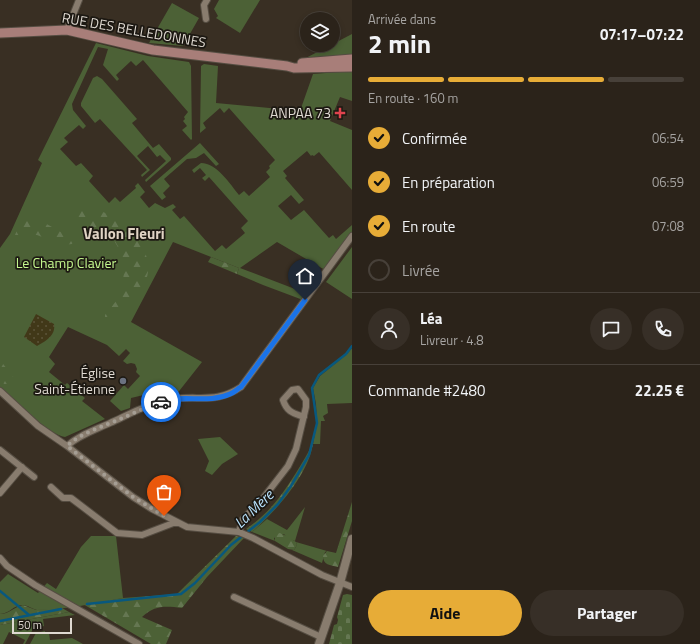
<!DOCTYPE html>
<html lang="fr">
<head>
<meta charset="utf-8">
<style>
  :root { --surface:#2b231a; --page:#372f27; --text:#f1f3f6; --muted:#a6a4a2; --line:#474039; --accent:#e7ac37 }
  body { margin:0; font-family:"Titillium Web",sans-serif; background:var(--page); color:var(--text); height:100vh; display:flex; flex-direction:column; font-size:15px; white-space:nowrap }
  * { box-sizing:border-box; margin:0 }
  p { font-size:13px; color:var(--muted) }
  .icon { flex:none; width:22px; height:22px; fill:none; stroke:currentColor; stroke-width:2; stroke-linecap:round; stroke-linejoin:round }
  .map { position:relative; flex:1; overflow:hidden }
  .drawer { display:flex; flex-direction:column; background:var(--surface); width:348px }
  .drawer>* { flex:none }
  .buttons { position:absolute; left:300px; top:12px; display:grid; gap:8px }
  .buttons a { display:grid; place-items:center; width:40px; height:40px; border-radius:50%; background:var(--surface); box-shadow:0 2px 6px #0003,0 0 0 1px var(--line); font-size:20px }
  .scale { position:absolute; left:12px; bottom:10px; width:60px; box-sizing:border-box; padding-left:4px; border:2px solid #dfd9d1; border-top:0; font-size:11px; line-height:14px; white-space:nowrap; color:#dfd9d1; -webkit-text-stroke:3px #1c1812; paint-order:stroke }
  .pin { position:absolute; display:grid; place-items:center; width:34px; height:34px; color:#fff; margin:-41px -17px; border-radius:50% 50% 50% 0; rotate:-45deg; box-shadow:0 0 4px #0007 }
  .pin .icon { rotate:45deg }
  .courier { position:absolute; display:grid; place-items:center; width:40px; height:40px; margin:-20px; border:3px solid #1a73e8; border-radius:50%; background:#fff; color:#222; box-shadow:0 1px 5px #0007 }
  .summary em { font-style:normal; font-weight:700 }
  .summary div { display:flex; flex-direction:column-reverse }
  .summary { display:flex; align-items:center; justify-content:space-between; height:68px; padding:0 16px }
  h1 { font-size:26px; font-weight:700; line-height:30px }
  .bar { display:grid; grid-template-columns:repeat(4,1fr); gap:6px 4px; align-content:center; height:48px; padding:0 16px }
  .bar i { height:5px; border-radius:3px; background:var(--line) }
  .bar .selected { background:var(--accent) }
  .bar p { grid-column:span 4 }
  .line { display:flex; align-items:center; gap:10px; padding:0 16px; border-top:1px solid var(--line) }
  .line div { flex:1 }
  .round { display:grid; place-items:center; flex:none; width:42px; height:42px; border-radius:21px; background:var(--page) }
  ol { padding:0 16px; list-style:none }
  li { display:flex; align-items:center; gap:12px; height:44px }
  li p { margin-inline-start:auto }
  li .icon { padding:4px; border-radius:50%; background:var(--accent); color:#111; stroke-width:4 }
  li:last-child { color:var(--muted) }
  li i { width:22px; height:22px; border:2px solid var(--line); border-radius:50% }
  .primary-button { display:flex; gap:8px; margin-top:auto; padding:8px 16px }
  .primary-button a { flex:1; height:46px; border-radius:24px; background:var(--accent); color:#111; font-size:16px; font-weight:700; line-height:46px; text-align:center }
  .primary-button a+a { background:var(--page); color:var(--text) }
  main { display:flex; flex:1; min-height:0 }
  .map>svg:first-child { display:block }
</style>
</head>
<body>
<main>
<div class="map">
<svg width="352" height="644" viewBox="0 0 352 644">
  <defs>
    <pattern id="forest-firs" width="22" height="20" patternUnits="userSpaceOnUse"><rect width="22" height="20" fill="#4c6136"/><path d="M5 1l3.5 6h-7zM16 11l3.5 6h-7z" fill="#657752"/></pattern>
    <pattern id="sand-dots" width="8" height="8" patternUnits="userSpaceOnUse"><rect width="8" height="8" fill="#413818"/><path d="M2 2h.1M6 6h.1" fill="none" stroke="#5c5439" stroke-width="1.8" stroke-linecap="round"/></pattern>
    <pattern id="cemetery-stones" width="16" height="16" patternUnits="userSpaceOnUse"><rect width="16" height="16" fill="#4c6136"/><path d="M2 7V4a2 2 0 0 1 4 0v3zM10 15v-3a2 2 0 0 1 4 0v3z" fill="#657752"/></pattern>
  </defs>
  <rect width="100%" height="100%" fill="#392f23"/>
  <path fill="#4c6136" d="M219,0H260L240,33L216,18L218,16L214,9Z
    M172,3L199,18L183,46L149,43Z
    M352,34V55L302,60Z
    M96,43L148,56L189,62L191,66L192,139L191,140L182,130L187,126L183,121L185,119L184,117L188,112L143,60L136,66L131,61L116,75L119,79L117,81L103,65L108,49L98,47L72,104L73,110L86,126L83,129L79,125L64,138L68,142L60,149L76,166L81,163L93,176L89,181L109,203L115,197L120,202L136,188L135,186L138,183L145,192L140,197L149,208L155,203L165,208L173,204L176,207L172,210L180,219L184,216L215,251L222,245L226,249L245,233L241,228L248,221L209,177L205,181L202,178L206,175L200,168L194,173L192,170L201,163C217,163 230,184 239,195L244,191L249,196L270,177L266,172L270,168L269,166L275,160L229,108L224,113L220,108L203,123L206,128L200,133L201,66L204,64L218,66L216,103L300,111L313,74L352,71V101L340,97L330,121L352,130V190L319,152L314,156L312,155L311,156L307,151L283,171L287,176L285,178L304,200L299,204L291,195L278,206L291,220L304,210L329,238L333,235L336,239L352,225V232L325,270L277,242L240,268L308,294L303,300L263,285L237,274L239,268L173,242L131,322L202,362L176,395L164,398L165,390L131,398L130,408L121,411L110,401L124,385L128,389L140,376L136,372L137,369L135,364L131,363L127,364L123,361L130,353L126,349L119,356L107,345L68,327L49,357L55,364L49,372L65,385L67,383L85,398L82,401L105,419L65,437C49,435 14,400 0,387V248L10,234L42,163L38,160Z
    M97,76L102,79L137,119L132,123L153,148L159,144L171,158V160L146,182L145,180L166,161L160,155L157,157L148,146L137,156L150,170L142,177L141,175L147,170L100,119L95,123L81,106V103L93,78Z
    M200,143L219,164L216,166L204,153L196,158L187,159L164,179L170,186L163,193L166,197L162,200L150,186Z
    M352,247V299L326,282Z
    M352,348V403L327,404L328,413L323,416L325,421H321L320,444H313L317,423L316,404L313,388L320,376L347,354Z
    M220,437L238,454L222,464L212,475L205,471L209,461L198,439Z
    M305,507L295,541L287,538L284,534L274,538L275,541L252,532L267,519L287,530Z
    M91,536H116L123,598C95,603 65,610 37,610C32,609 28,605 22,605C14,605 9,614 0,614V582L8,574L38,593L47,583L56,589L81,547Z
    M296,542L327,551L325,552L322,563L292,550H294L297,545Z
    M69,612L75,615L43,619L44,626L33,629L25,644H23L25,640L9,632L3,644H0V625Z
    M45,631V633H49L50,640L72,638L83,644H30L36,633Z"/>
  <path fill="url(#forest-firs)" d="M85,206C94,209 105,212 114,217C132,228 150,249 148,272C147,282 139,292 134,299C128,307 119,319 108,321L105,317V315L117,300L123,287L124,264L121,252L113,239L88,228L75,219V214L78,208Z
    M25,212L61,232L63,229L73,242L72,244L63,245L37,235H15Z
    M211,257L239,268L237,274L208,262Z
    M0,360L14,378L13,384H4L0,380Z
    M313,444C308,475 276,511 252,532L246,529C274,510 288,486 305,458C308,453 310,448 313,444Z
    M352,502V521L338,567C330,565 323,565 323,556L327,551L336,553Z
    M279,533C282,533 293,540 296,542L297,545L294,550L288,549L275,541V536Z
    M236,536L244,538L207,577L182,608C165,606 155,605 142,617L172,630L166,644H151L83,604L123,598L177,594Z
    M23,605L36,610L62,608L69,612L0,625V614C9,614 14,607 23,605Z"/>
  <path fill="url(#sand-dots)" d="M36,314L54,324C56,335 46,341 37,346L24,337Z"/>
  <path fill="url(#cemetery-stones)" d="M347,594L352,595V644H329L334,625L337,624L338,620L337,617L343,595Z"/>
  <g fill="none" stroke-linecap="round" stroke-linejoin="round">
    <path stroke="#08587e" stroke-width="2.5" d="M0,591L29,615
      M87,604L181,594L195,583L231,545L260,522L278,504L291,486L309,455L317,423L312,388L319,375L346,354L352,346
      M0,621L61,609"/>
    <g stroke="#554d42" stroke-width="8">
      <path id="minor" d="M206,19L204,5L207,0
        M67,30L79,0
        M0,391L38,426L67,446L133,497L152,509L187,527L239,532L253,538L322,575L352,587
        M67,446C79,435 95,430 110,423C130,414 151,402 173,399C200,395 215,404 241,387L352,236
        M0,450L34,477
        M51,487L63,498H71L117,533L142,535L176,522
        M0,493L22,467
        M239,532L243,519L261,501L288,466L296,449L306,407V400L298,389L292,390L283,400C287,412 293,413 304,417
        M0,558L7,566L35,585L139,644
        M234,597L321,637"/>
    </g>
    <g stroke="#554d42" stroke-width="10">
      <path id="tertiary" d="M319,644L340,583L352,539"/>
    </g>
    <g stroke="#554d42" stroke-width="11">
      <path id="secondary" d="M0,33L67,30L153,50L287,66L294,68L352,67
        M302,63L352,59"/>
    </g>
    <use href="#minor" stroke="#887c6e" stroke-width="6"/>
    <use href="#tertiary" stroke="#887c6e" stroke-width="8"/>
    <use href="#secondary" stroke="#a87e79" stroke-width="9"/>
  </g>
  <g fill="none" stroke-linecap="round" stroke-linejoin="round">
    <path stroke="#a59e94" stroke-width="4" stroke-dasharray="0 7.2" d="M161,402C143,408 126,417 108,424C94,430 79,435 67,446L133,497L164,516"/>
    <path stroke="#1a73e8" stroke-width="5" d="M161,402C183,394 208,404 230,394C234,393 237,389 241,387L305,300"/>
  </g>
  <path fill="#e0444e" stroke="#1c1812" stroke-width="1.5" d="M338 107h4v4h4v4h-4v4h-4v-4h-4v-4h4z"/>
  <circle fill="#6b7280" stroke="#1c1812" stroke-width="1.5" cx="123" cy="381" r="4"/>
  <g text-anchor="middle" stroke-width="3.5" stroke-linejoin="round" paint-order="stroke">
    <g font-size="14" fill="#dfd9d1" stroke="#1c1812">
      <text transform="translate(134 30) rotate(10)" y="5">RUE DES BELLEDONNES</text>
    </g>
    <g font-size="14" fill="#dfd9d1" stroke="#1c1812" text-anchor="end">
      <text x="331" y="118">ANPAA 73</text>
      <text x="115" y="378">Église<tspan x="115" dy="16">Saint-Étienne</tspan></text>
    </g>
    <g font-size="14" fill="#c4f78e" stroke="#1c1812">
      <text x="66" y="268">Le Champ Clavier</text>
    </g>
    <g font-size="15" font-weight="bold" fill="#e0d3c4" stroke="#1c1812">
      <text x="124" y="239">Vallon Fleuri</text>
    </g>
    <g font-size="15" font-style="italic" fill="#b9e3fe" stroke="#1c1812">
      <text transform="translate(254 509) rotate(-44)" y="5">La Mère</text>
    </g>
  </g>
</svg>
<div class="buttons">
<a><svg class="icon" aria-label="layers" viewBox="0 0 24 24"><path d="M12 4l9 5-9 5-9-5zM3 14l9 5 9-5"/></svg></a>
</div>
<div class="scale">50 m</div>
<div class="pin" style="left:164px;top:516px;background:#ea580c"><svg class="icon" aria-label="bag" viewBox="0 0 24 24"><path d="M5 8h14l-1 12H6zM9 8a3 3 0 0 1 6 0"/></svg></div>
<div class="pin" style="left:305px;top:300px;background:#1f2937"><svg class="icon" aria-label="home" viewBox="0 0 24 24"><path d="M3 11l9-7 9 7M6 9v11h12V9"/></svg></div>
<div class="courier" style="left:161px;top:402px"><svg class="icon" aria-label="car" viewBox="0 0 24 24"><path d="M5 17H2v-5l4-1 3-4h7l3 4 3 1v5h-3M9 17h6M6 11h13"/><circle cx="7" cy="17" r="2"/><circle cx="17" cy="17" r="2"/></svg></div>
</div>
<section class="drawer">
<div class="summary"><div><h1>2 min</h1><p>Arrivée dans</p></div><em>07:17–07:22</em></div>
<div class="bar"><i class="selected"></i><i class="selected"></i><i class="selected"></i><i></i><p>En route · 160 m</p></div>
<ol>
<li><svg class="icon" aria-label="check" viewBox="0 0 24 24"><path d="M5 12l5 5 9-10"/></svg>Confirmée<p>06:54</p></li>
<li><svg class="icon" aria-label="check" viewBox="0 0 24 24"><path d="M5 12l5 5 9-10"/></svg>En préparation<p>06:59</p></li>
<li><svg class="icon" aria-label="check" viewBox="0 0 24 24"><path d="M5 12l5 5 9-10"/></svg>En route<p>07:08</p></li>
<li><i></i>Livrée</li>
</ol>
<div class="line" style="height:72px"><a class="round"><svg class="icon" aria-label="person" viewBox="0 0 24 24"><circle cx="12" cy="8" r="4"/><path d="M4 21q1-7 8-7t8 7"/></svg></a><div><b>Léa</b><p>Livreur · 4.8</p></div><a class="round"><svg class="icon" aria-label="chat" viewBox="0 0 24 24"><path d="M4 5h16v11H9l-5 4z"/></svg></a><a class="round"><svg class="icon" aria-label="phone" viewBox="0 0 24 24"><path d="M5 4h4l2 5-3 2q2 4 5 5l2-3 5 2v4C11 20 4 13 5 4z"/></svg></a></div>
<div class="line" style="height:52px"><div>Commande #2480</div><b>22.25 €</b></div>
<div class="primary-button"><a>Aide</a><a>Partager</a></div>
</section>
</main>
</body>
</html>
